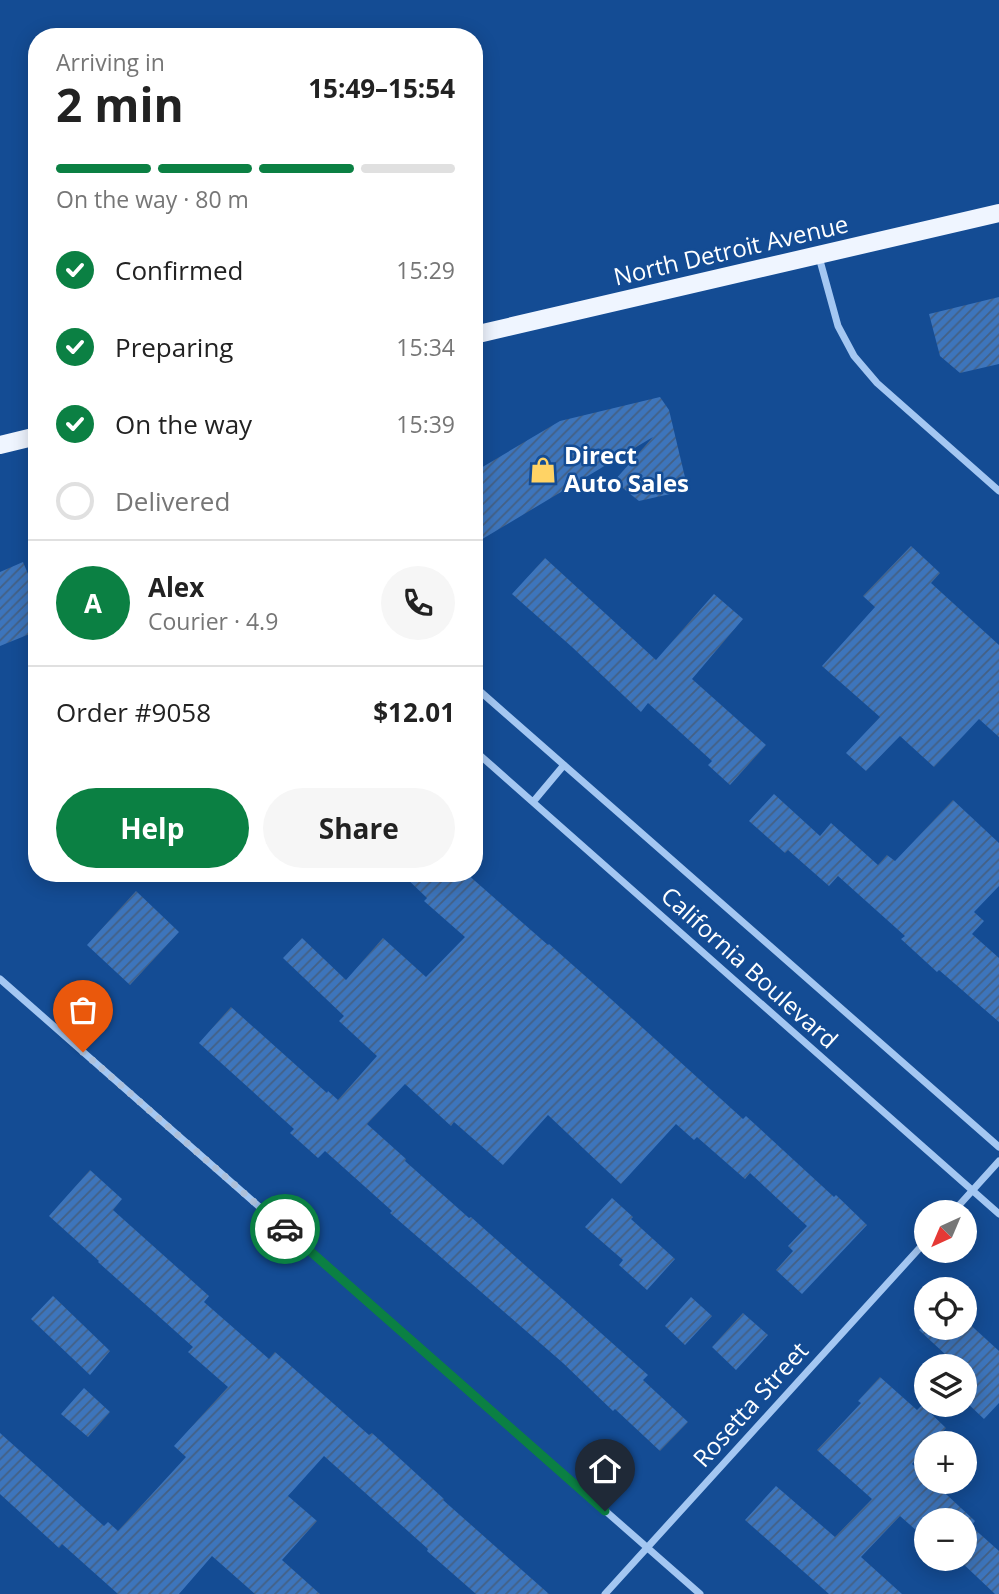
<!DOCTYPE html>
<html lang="en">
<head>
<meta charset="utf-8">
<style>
  :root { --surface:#fff; --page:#f6f6f6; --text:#222; --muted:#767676; --line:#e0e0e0; --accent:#0b8043 }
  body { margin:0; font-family:"Open Sans",sans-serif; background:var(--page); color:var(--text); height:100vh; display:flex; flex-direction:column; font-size:26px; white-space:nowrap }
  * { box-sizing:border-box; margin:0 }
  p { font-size:23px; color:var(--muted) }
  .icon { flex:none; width:38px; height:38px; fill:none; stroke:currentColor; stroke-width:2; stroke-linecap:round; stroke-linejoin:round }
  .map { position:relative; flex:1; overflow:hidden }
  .details { position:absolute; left:28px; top:28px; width:455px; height:854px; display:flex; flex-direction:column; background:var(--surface); border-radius:28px; box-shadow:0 4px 18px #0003 }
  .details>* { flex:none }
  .needle { width:46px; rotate:224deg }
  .buttons { position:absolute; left:914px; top:1200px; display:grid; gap:14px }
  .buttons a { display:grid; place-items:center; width:63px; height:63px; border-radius:50%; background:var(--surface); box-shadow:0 4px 18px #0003; font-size:35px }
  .pin { position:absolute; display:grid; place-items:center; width:60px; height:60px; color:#fff; margin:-72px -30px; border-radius:50% 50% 50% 0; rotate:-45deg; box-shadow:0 0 7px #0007 }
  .pin .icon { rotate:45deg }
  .courier { position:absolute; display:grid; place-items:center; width:70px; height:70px; margin:-35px; border:5px solid #0b8043; border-radius:50%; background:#fff; color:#222; box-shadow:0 2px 9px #0007 }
  .headline em { font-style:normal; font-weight:700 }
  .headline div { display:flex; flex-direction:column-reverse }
  .headline { display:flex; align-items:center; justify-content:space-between; height:119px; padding:0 28px }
  h1 { font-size:46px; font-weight:700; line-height:52px }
  .bar { display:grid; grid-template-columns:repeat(4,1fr); gap:10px 7px; align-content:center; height:84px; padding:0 28px }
  .bar i { height:9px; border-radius:5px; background:var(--line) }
  .bar .selected { background:var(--accent) }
  .bar p { grid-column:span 4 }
  .line { display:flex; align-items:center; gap:18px; padding:0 28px; border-top:2px solid var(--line) }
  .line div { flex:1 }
  .round { display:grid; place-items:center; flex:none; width:74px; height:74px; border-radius:37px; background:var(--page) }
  ol { padding:0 28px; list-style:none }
  li { display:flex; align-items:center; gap:21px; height:77px }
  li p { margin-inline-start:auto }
  li .icon { padding:7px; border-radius:50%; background:var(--accent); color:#fff; stroke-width:4 }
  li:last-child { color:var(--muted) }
  li i { width:38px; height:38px; border:4px solid var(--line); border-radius:50% }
  .action { display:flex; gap:14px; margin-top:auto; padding:14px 28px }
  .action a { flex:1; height:80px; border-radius:42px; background:var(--accent); color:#fff; font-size:28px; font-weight:700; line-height:80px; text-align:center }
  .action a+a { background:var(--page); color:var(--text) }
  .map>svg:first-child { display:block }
</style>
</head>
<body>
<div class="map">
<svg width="999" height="1594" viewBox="0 0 999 1594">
  <defs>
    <pattern id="building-hatch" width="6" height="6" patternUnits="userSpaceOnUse" patternTransform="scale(1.75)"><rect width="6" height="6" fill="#3d75bc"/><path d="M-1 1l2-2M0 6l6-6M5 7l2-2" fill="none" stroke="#446084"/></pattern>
  </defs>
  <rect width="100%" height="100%" fill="#144c94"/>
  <path fill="url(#building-hatch)" d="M999,297V364L960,373L940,356L929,314Z
    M660,397L669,410L688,490L639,501L614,481L653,437L474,544V472L560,421Z
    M911,546L940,573L931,583L999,645V737L979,719L934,767L900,736L866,771L846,753L880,717L822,666L875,607L863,596Z
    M545,558L656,660L714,594L743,619L692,679L766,745L730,785L708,765L712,761L648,703L641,712L572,647L512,594Z
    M23,562L37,595V631L0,646V572Z
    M774,794L820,836L831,823L878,865L887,855L895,861L953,800L999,843V886L974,912L984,921L972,934L999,958V1022L939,970L937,972L901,939L905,936L838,876L829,886L788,850L785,853L749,821Z
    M401,873H466L548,945L549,944L601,990L743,1119L746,1116L834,1197L836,1195L867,1225L802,1294L776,1270L793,1251L788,1246L807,1226L750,1173L745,1179L697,1137L694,1140L676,1124L621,1184L548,1115L503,1165L454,1122L451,1126L405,1084L367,1124L406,1159L405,1161L469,1218L471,1217L648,1375L643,1380L688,1422L660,1451L615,1409L613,1411L563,1363L390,1213L392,1211L325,1151L318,1158L290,1133L294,1129L199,1043L231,1007L327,1093L328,1091L338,1100L377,1056L339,1021L344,1016L283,958L302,938L346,980L383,938L426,977L465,937L424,901L427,898Z
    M136,891L179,932L130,985L87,945Z
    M90,1170L122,1199L113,1210L209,1296L204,1302L269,1359L275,1352L369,1435L372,1433L444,1499L443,1500L549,1594H476L427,1551L428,1549L324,1456L288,1496L317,1521L282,1560L320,1594H255L212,1556L179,1594H118L62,1544L59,1548L0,1494V1433L104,1526L108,1522L118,1531L186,1457L174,1446L228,1387L188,1352L193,1347L98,1262L99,1261L49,1216Z
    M612,1198L633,1217L631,1219L675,1259L647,1290L619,1265L623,1260L585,1227Z
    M53,1296L110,1351L90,1375L31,1319Z
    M691,1297L712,1316L685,1345L665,1326Z
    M743,1313L768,1335L736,1370L712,1347Z
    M964,1319L999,1351V1403L984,1419L964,1400V1367H959L919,1330L926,1323V1328H964Z
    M880,1377L917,1410L922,1405L946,1428L931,1444H926V1449L912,1464L926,1476V1482H933L975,1521L971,1526L999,1551V1594H995L958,1559H964V1521H926V1539L900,1516L861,1557L902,1594H829L745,1520L776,1486L835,1537L872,1499L817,1450L861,1403L858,1401Z
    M84,1388L110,1412L88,1437L61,1414Z"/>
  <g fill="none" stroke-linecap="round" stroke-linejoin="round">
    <path stroke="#a4c7f2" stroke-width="7" d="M819,257L838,326L854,356L877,383L999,491
      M474,686L999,1147
      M474,750L999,1214
      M533,802L564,765
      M0,979L700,1594
      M952,1213L999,1161
      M605,1594L926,1241"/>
    <path stroke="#eff5ff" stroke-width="18" d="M474,335L999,213
      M0,445L37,436"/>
  </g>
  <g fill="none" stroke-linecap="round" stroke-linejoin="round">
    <path stroke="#adc0da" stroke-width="7" stroke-dasharray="0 12.6" d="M83,1052L285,1229"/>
    <path stroke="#0b8043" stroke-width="9" d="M285,1229L605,1511"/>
  </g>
  <defs>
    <g id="shop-bare" transform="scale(2.1)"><path d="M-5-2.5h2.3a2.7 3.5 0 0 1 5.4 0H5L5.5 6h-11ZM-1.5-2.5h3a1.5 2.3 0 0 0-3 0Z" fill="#ffd365" stroke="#144c94" stroke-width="2.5" paint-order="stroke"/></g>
  </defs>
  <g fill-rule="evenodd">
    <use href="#shop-bare" x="543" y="470"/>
  </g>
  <g text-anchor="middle" stroke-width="5" stroke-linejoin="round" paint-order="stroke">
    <g font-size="24" fill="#fff" stroke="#144c94">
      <text transform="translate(731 251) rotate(-13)" y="8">North Detroit Avenue</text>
      <text transform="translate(749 968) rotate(42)" y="8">California Boulevard</text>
      <text transform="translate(751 1405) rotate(-48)" y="8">Rosetta Street</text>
    </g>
    <g font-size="24" font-weight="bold" fill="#fff" stroke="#144c94" text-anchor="start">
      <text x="564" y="464">Direct<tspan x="564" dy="28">Auto Sales</tspan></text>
    </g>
  </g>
</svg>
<div class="buttons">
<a><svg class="needle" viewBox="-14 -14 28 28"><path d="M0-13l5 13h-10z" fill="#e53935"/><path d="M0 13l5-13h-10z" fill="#767676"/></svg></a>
<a><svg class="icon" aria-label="locate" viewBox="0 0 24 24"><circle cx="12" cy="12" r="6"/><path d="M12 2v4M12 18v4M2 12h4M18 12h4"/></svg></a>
<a><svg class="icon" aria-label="layers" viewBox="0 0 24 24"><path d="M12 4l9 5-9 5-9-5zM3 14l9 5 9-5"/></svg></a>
<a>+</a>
<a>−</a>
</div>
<div class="pin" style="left:83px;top:1052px;background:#ea580c"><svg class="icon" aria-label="bag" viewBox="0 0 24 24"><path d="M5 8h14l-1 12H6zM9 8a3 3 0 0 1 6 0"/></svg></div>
<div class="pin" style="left:605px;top:1511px;background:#1f2937"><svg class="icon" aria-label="home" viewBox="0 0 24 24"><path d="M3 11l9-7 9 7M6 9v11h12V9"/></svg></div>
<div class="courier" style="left:285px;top:1229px"><svg class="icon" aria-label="car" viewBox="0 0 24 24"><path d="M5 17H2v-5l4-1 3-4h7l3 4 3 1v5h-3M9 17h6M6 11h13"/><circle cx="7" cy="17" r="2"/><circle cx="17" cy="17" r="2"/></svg></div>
<section class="details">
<div class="headline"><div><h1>2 min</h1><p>Arriving in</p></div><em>15:49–15:54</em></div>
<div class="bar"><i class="selected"></i><i class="selected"></i><i class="selected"></i><i></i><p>On the way · 80 m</p></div>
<ol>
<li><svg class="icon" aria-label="check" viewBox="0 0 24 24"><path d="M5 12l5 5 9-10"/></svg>Confirmed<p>15:29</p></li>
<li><svg class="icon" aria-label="check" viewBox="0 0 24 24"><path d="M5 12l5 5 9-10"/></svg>Preparing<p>15:34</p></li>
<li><svg class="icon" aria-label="check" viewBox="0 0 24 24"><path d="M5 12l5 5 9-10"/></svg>On the way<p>15:39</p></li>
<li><i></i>Delivered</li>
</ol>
<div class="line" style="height:126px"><b class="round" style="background:var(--accent);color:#fff">A</b><div><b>Alex</b><p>Courier · 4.9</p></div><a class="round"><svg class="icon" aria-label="phone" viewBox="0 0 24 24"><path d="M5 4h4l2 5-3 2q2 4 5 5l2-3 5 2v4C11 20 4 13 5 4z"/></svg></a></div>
<div class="line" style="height:91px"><div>Order #9058</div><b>$12.01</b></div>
<div class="action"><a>Help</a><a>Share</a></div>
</section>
</div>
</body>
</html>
